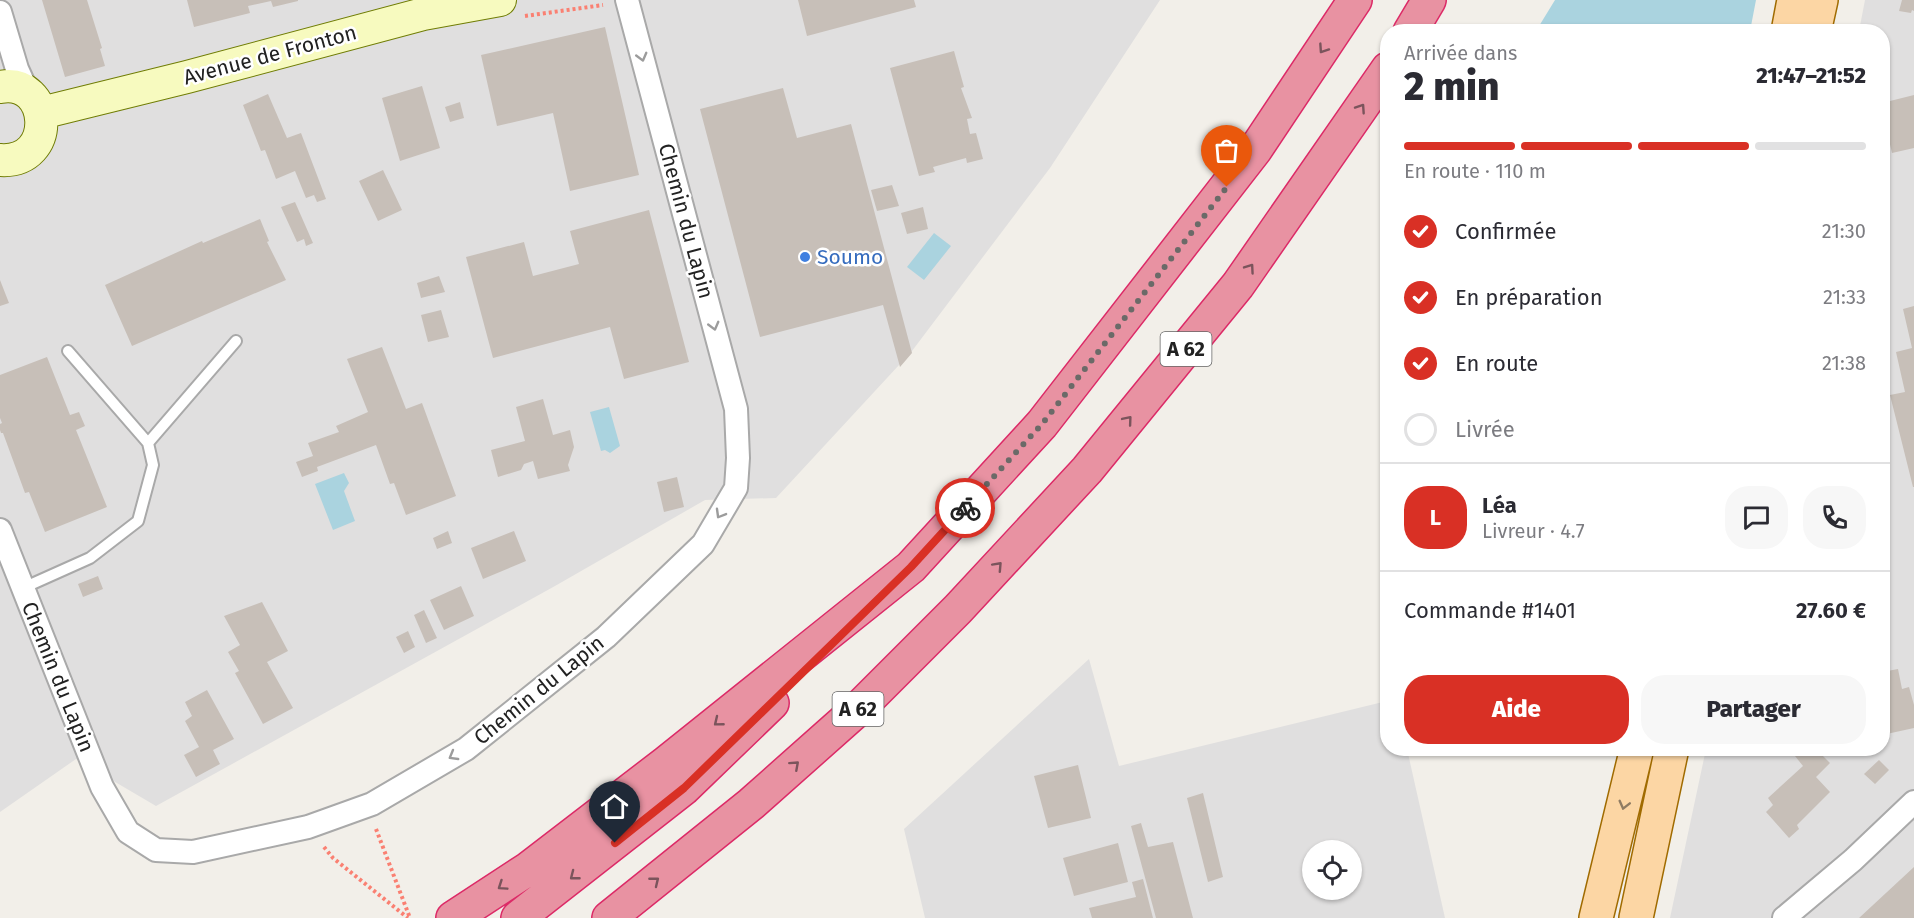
<!DOCTYPE html>
<html lang="fr">
<head>
<meta charset="utf-8">
<style>
  :root { --surface:#fff; --page:#f7f7f7; --text:#2b2b33; --muted:#7c7c81; --line:#e1e1e2; --accent:#d93025 }
  body { margin:0; font-family:"Fira Sans",sans-serif; background:var(--page); color:var(--text); height:100vh; display:flex; flex-direction:column; font-size:22px; white-space:nowrap }
  * { box-sizing:border-box; margin:0 }
  p { font-size:20px; color:var(--muted) }
  .icon { flex:none; width:33px; height:33px; fill:none; stroke:currentColor; stroke-width:2; stroke-linecap:round; stroke-linejoin:round }
  .map { position:relative; flex:1; overflow:hidden }
  .panel { position:absolute; left:1380px; top:24px; width:510px; height:732px; display:flex; flex-direction:column; background:var(--surface); border-radius:24px; box-shadow:0 2px 4px #0004 }
  .panel>* { flex:none }
  .fabs { position:absolute; left:1302px; top:840px; display:grid; gap:12px }
  .fabs a { display:grid; place-items:center; width:60px; height:60px; border-radius:50%; background:var(--surface); box-shadow:0 2px 4px #0004; font-size:30px }
  .pin { position:absolute; display:grid; place-items:center; width:51px; height:51px; color:#fff; margin:-62px -26px; border-radius:50% 50% 50% 0; rotate:-45deg; box-shadow:0 0 6px #0007 }
  .pin .icon { rotate:45deg }
  .courier { position:absolute; display:grid; place-items:center; width:60px; height:60px; margin:-30px; border:4px solid #d93025; border-radius:50%; background:#fff; color:#222; box-shadow:0 2px 8px #0007 }
  .headline em { font-style:normal; font-weight:800 }
  .headline div { display:flex; flex-direction:column-reverse }
  .headline { display:flex; align-items:center; justify-content:space-between; height:102px; padding:0 24px }
  h1 { font-size:39px; font-weight:800; line-height:45px }
  .bar { display:grid; grid-template-columns:repeat(4,1fr); gap:9px 6px; align-content:center; height:72px; padding:0 24px }
  .bar i { height:8px; border-radius:4px; background:var(--line) }
  .bar .selected { background:var(--accent) }
  .bar p { grid-column:span 4 }
  .line { display:flex; align-items:center; gap:15px; padding:0 24px; border-top:2px solid var(--line) }
  .line div { flex:1 }
  .round { display:grid; place-items:center; flex:none; width:63px; height:63px; border-radius:24px; background:var(--page) }
  ol { padding:0 24px; list-style:none }
  li { display:flex; align-items:center; gap:18px; height:66px }
  li p { margin-inline-start:auto }
  li .icon { padding:6px; border-radius:50%; background:var(--accent); color:#fff; stroke-width:4 }
  li:last-child { color:var(--muted) }
  li i { width:33px; height:33px; border:3px solid var(--line); border-radius:50% }
  .primary-button { display:flex; gap:12px; margin-top:auto; padding:12px 24px }
  .primary-button a { flex:1; height:69px; border-radius:24px; background:var(--accent); color:#fff; font-size:24px; font-weight:800; line-height:69px; text-align:center }
  .primary-button a+a { background:var(--page); color:var(--text) }
  .map>svg:first-child { display:block }
</style>
</head>
<body>
<div class="map">
<svg width="1914" height="918" viewBox="0 0 1914 918">
  <rect width="100%" height="100%" fill="#f2efe9"/>
  <path fill="#e0dfdf" fill-rule="evenodd" d="M0,0H1160L1050,168L912,351L776,498L705,500L555,586L156,806L76,759L0,812Z
    M1865,0H1914V918H1670L1706,749L1882,748V32L1859,31Z
    M1089,659L1119,766L1387,701L1388,748L1407,749L1445,918H925L904,829ZM1312,850H1352V890H1312Z"/>
  <path fill="#aad3df" d="M1555,0H1756L1751,26L1724,31H1536Z
    M934,233L951,246L924,280L907,267Z
    M609,407L620,446L610,453L605,450L601,451L590,412Z
    M344,473L349,483L344,491L355,521L333,530L315,484Z"/>
  <path fill="#c7bfb8" d="M42,0H87L102,48L100,49L105,66L65,77Z
    M187,0H298V1L273,7L271,1L248,6L250,13L194,27Z
    M798,0H914L916,7L807,36Z
    M1902,0H1914V11L1912,10L1911,13L1899,11Z
    M605,27L639,175L570,191L553,113L497,126L481,55Z
    M954,51L964,87L961,88L972,118L967,119L970,134L976,133L983,159L967,163L966,158L933,167L935,172L919,176L890,68Z
    M422,86L440,148L400,161L382,98Z
    M783,88L797,138L851,124L912,353L900,367L883,305L760,337L700,109Z
    M268,94L287,138L301,133L326,199L317,202L314,195L306,198L295,171L276,179L265,150L261,151L243,105Z
    M1914,95V148L1892,153L1888,136L1885,137L1882,128V103Z
    M460,102L464,118L450,122L445,107Z
    M383,170L402,210L378,221L359,181Z
    M892,185L899,206L877,211L871,190Z
    M295,202L313,243L306,246L304,239L297,242L281,207Z
    M923,207L928,229L907,234L901,213Z
    M649,210L689,362L624,379L610,327L493,358L466,257L524,242L533,276L579,264L570,231Z
    M260,219L269,241L267,242L286,280L132,346L105,285L202,241L203,243Z
    M439,276L445,292L421,298L417,283Z
    M0,280L9,303L0,306Z
    M1914,306V487H1913L1890,395L1905,392L1896,352L1912,348L1903,309Z
    M441,310L449,337L428,342L421,315Z
    M382,347L406,409L422,403L456,496L406,515L394,483L390,484L376,445L317,467L318,471L302,477L296,462L313,456L308,443L339,432L336,426L368,412L347,359Z
    M47,357L70,415L79,412L85,426L76,430L107,507L45,532L29,492L25,493L3,433H1L0,430V424L2,423L0,418V375Z
    M543,399L553,435L570,430L574,447L568,465L570,471L538,479L533,461L524,464L521,470L498,477L491,450L525,441L516,407Z
    M677,477L684,507L664,512L657,482Z
    M448,531L452,543L437,549L433,538Z
    M514,531L526,561L483,579L471,548Z
    M98,576L103,589L83,597L78,584Z
    M461,586L474,616L444,630L430,600Z
    M262,602L288,651L267,662L293,708L263,724L235,673L239,671L228,652L240,645L224,616Z
    M424,610L437,638L426,643L414,615Z
    M408,631L415,647L404,653L396,637Z
    M1898,669L1902,689L1909,687L1914,705V728L1882,735V672Z
    M207,690L234,739L213,750L220,764L196,777L184,755L199,747L185,721L192,716L185,702Z
    M1804,748H1815L1830,763L1816,777L1830,792L1797,825L1799,829L1789,838L1766,812L1773,805L1768,798L1803,766L1795,756Z
    M1879,760L1889,770L1875,784L1864,774Z
    M1078,765L1091,818L1048,828L1034,776Z
    M1203,793L1223,877L1208,882L1187,798Z
    M1141,823L1148,847L1173,842L1193,918H1156L1131,826Z
    M1118,843L1128,882L1074,896L1063,858Z
    M1914,867V918H1859Z
    M1143,879L1153,918H1092L1089,908L1136,897L1132,882Z"/>
  <g fill="none" stroke-linecap="round" stroke-linejoin="round">
    <g stroke="#a9a9a9" stroke-width="14">
      <path id="lane" d="M148,443L236,341
        M23,588L90,558L138,521L153,465L148,443L68,351"/>
    </g>
    <g stroke="#a9a9a9" stroke-width="26">
      <path id="street" d="M0,12L17,69L28,93
        M0,530L102,787L128,832L156,850L193,852L308,827L372,804L466,749L606,637L703,544L736,488L738,458L736,409L627,0
        M1784,918L1853,860L1914,802"/>
    </g>
    <g stroke="#707d05" stroke-width="34">
      <path id="secondary" d="M0,87C52,77 58,164 0,160
        M41,113L187,77L423,14L500,0"/>
    </g>
    <g stroke="#a06b00" stroke-width="36">
      <path id="primary" d="M1788,32L1794,0
        M1814,32L1821,0
        M1596,918L1637,748
        M1636,918L1672,748"/>
    </g>
    <g stroke="#dc2a67" stroke-width="36">
      <path id="highway" d="M1410,32L1429,0
        M453,918L528,869L666,763L911,567L1042,424L1255,150L1355,0
        M518,918L684,788L772,703
        M609,918L751,804L858,709L958,609L1087,470L1238,285L1388,69"/>
    </g>
    <path stroke="#fa8072" stroke-width="4" stroke-dasharray="3 3" stroke-linecap="butt" d="M525,16L603,5
      M376,829L410,918
      M324,847L333,858L408,918"/>
    <use href="#lane" stroke="#fff" stroke-width="10"/>
    <use href="#street" stroke="#fff" stroke-width="22"/>
    <use href="#secondary" stroke="#f7fabf" stroke-width="32"/>
    <use href="#primary" stroke="#fcd6a4" stroke-width="33"/>
    <use href="#highway" stroke="#e892a2" stroke-width="33"/>
  </g>
  <defs><path id="oneway-chevron" d="M-2-3.5L2.5 0L-2 3.5" fill="none" stroke-width="1.6" stroke-linecap="round" stroke-linejoin="round" transform="scale(1.5)"/></defs>
  <g stroke="#7b545c">
    <use href="#oneway-chevron" transform="translate(1323 49) rotate(124)"/>
    <use href="#oneway-chevron" transform="translate(1361 108) rotate(-56)"/>
    <use href="#oneway-chevron" transform="translate(1250 268) rotate(-55)"/>
    <use href="#oneway-chevron" transform="translate(1128 420) rotate(-50)"/>
    <use href="#oneway-chevron" transform="translate(998 566) rotate(-47)"/>
    <use href="#oneway-chevron" transform="translate(718 722) rotate(141)"/>
    <use href="#oneway-chevron" transform="translate(795 765) rotate(-42)"/>
    <use href="#oneway-chevron" transform="translate(574 876) rotate(142)"/>
    <use href="#oneway-chevron" transform="translate(655 881) rotate(-39)"/>
    <use href="#oneway-chevron" transform="translate(502 886) rotate(146)"/>
  </g>
  <g stroke="#9c9c9c">
    <use href="#oneway-chevron" transform="translate(642 57) rotate(75)"/>
    <use href="#oneway-chevron" transform="translate(714 326) rotate(75)"/>
    <use href="#oneway-chevron" transform="translate(720 514) rotate(120)"/>
    <use href="#oneway-chevron" transform="translate(453 756) rotate(150)"/>
  </g>
  <use stroke="#8f7c63" href="#oneway-chevron" transform="translate(1624 805) rotate(104)"/>
  <g fill="none" stroke-linecap="round" stroke-linejoin="round">
    <path stroke="#6b6a68" stroke-width="6" stroke-dasharray="0 10.8" d="M965,508L1042,424L1227,187"/>
    <path stroke="#d93025" stroke-width="8" d="M615,843L684,788L911,567L965,508"/>
  </g>
  <circle fill="#3f7fe0" stroke="#fff" stroke-width="2" cx="805" cy="257" r="6"/>
  <g text-anchor="middle" stroke-width="5" stroke-linejoin="round" paint-order="stroke">
    <g fill="#fff" stroke="#646464" stroke-width="1.5">
      <rect x="1160.5" y="332" width="51" height="34" rx="4.5"/>
      <rect x="832.5" y="692" width="51" height="34" rx="4.5"/>
    </g>
    <g font-size="20" font-weight="bold" fill="#222">
      <text x="1186" y="356">A 62</text>
      <text x="858" y="716">A 62</text>
    </g>
    <g font-size="21" fill="#222" stroke="#fff">
      <text transform="translate(270 55) rotate(-15)" y="7">Avenue de Fronton</text>
      <text transform="translate(686 221) rotate(75)" y="7">Chemin du Lapin</text>
      <text transform="translate(58 677) rotate(68)" y="7">Chemin du Lapin</text>
      <text transform="translate(539 690) rotate(-39)" y="7">Chemin du Lapin</text>
    </g>
    <g font-size="21" fill="#366cbe" stroke="#fff" text-anchor="start">
      <text x="817" y="264">Soumo</text>
    </g>
  </g>
</svg>
<div class="fabs">
<a><svg class="icon" aria-label="locate" viewBox="0 0 24 24"><circle cx="12" cy="12" r="6"/><path d="M12 2v4M12 18v4M2 12h4M18 12h4"/></svg></a>
</div>
<div class="pin" style="left:1227px;top:187px;background:#ea580c"><svg class="icon" aria-label="bag" viewBox="0 0 24 24"><path d="M5 8h14l-1 12H6zM9 8a3 3 0 0 1 6 0"/></svg></div>
<div class="pin" style="left:615px;top:843px;background:#1f2937"><svg class="icon" aria-label="home" viewBox="0 0 24 24"><path d="M3 11l9-7 9 7M6 9v11h12V9"/></svg></div>
<div class="courier" style="left:965px;top:508px"><svg class="icon" aria-label="bike" viewBox="0 0 24 24"><circle cx="6" cy="16" r="4"/><circle cx="18" cy="16" r="4"/><path d="M6 16l4-8h5l3 8M10 8l3 8H6M13 5h3"/></svg></div>
<section class="panel">
<div class="headline"><div><h1>2 min</h1><p>Arrivée dans</p></div><em>21:47–21:52</em></div>
<div class="bar"><i class="selected"></i><i class="selected"></i><i class="selected"></i><i></i><p>En route · 110 m</p></div>
<ol>
<li><svg class="icon" aria-label="check" viewBox="0 0 24 24"><path d="M5 12l5 5 9-10"/></svg>Confirmée<p>21:30</p></li>
<li><svg class="icon" aria-label="check" viewBox="0 0 24 24"><path d="M5 12l5 5 9-10"/></svg>En préparation<p>21:33</p></li>
<li><svg class="icon" aria-label="check" viewBox="0 0 24 24"><path d="M5 12l5 5 9-10"/></svg>En route<p>21:38</p></li>
<li><i></i>Livrée</li>
</ol>
<div class="line" style="height:108px"><b class="round" style="background:var(--accent);color:#fff">L</b><div><b>Léa</b><p>Livreur · 4.7</p></div><a class="round"><svg class="icon" aria-label="chat" viewBox="0 0 24 24"><path d="M4 5h16v11H9l-5 4z"/></svg></a><a class="round"><svg class="icon" aria-label="phone" viewBox="0 0 24 24"><path d="M5 4h4l2 5-3 2q2 4 5 5l2-3 5 2v4C11 20 4 13 5 4z"/></svg></a></div>
<div class="line" style="height:78px"><div>Commande #1401</div><b>27.60 €</b></div>
<div class="primary-button"><a>Aide</a><a>Partager</a></div>
</section>
</div>
</body>
</html>
